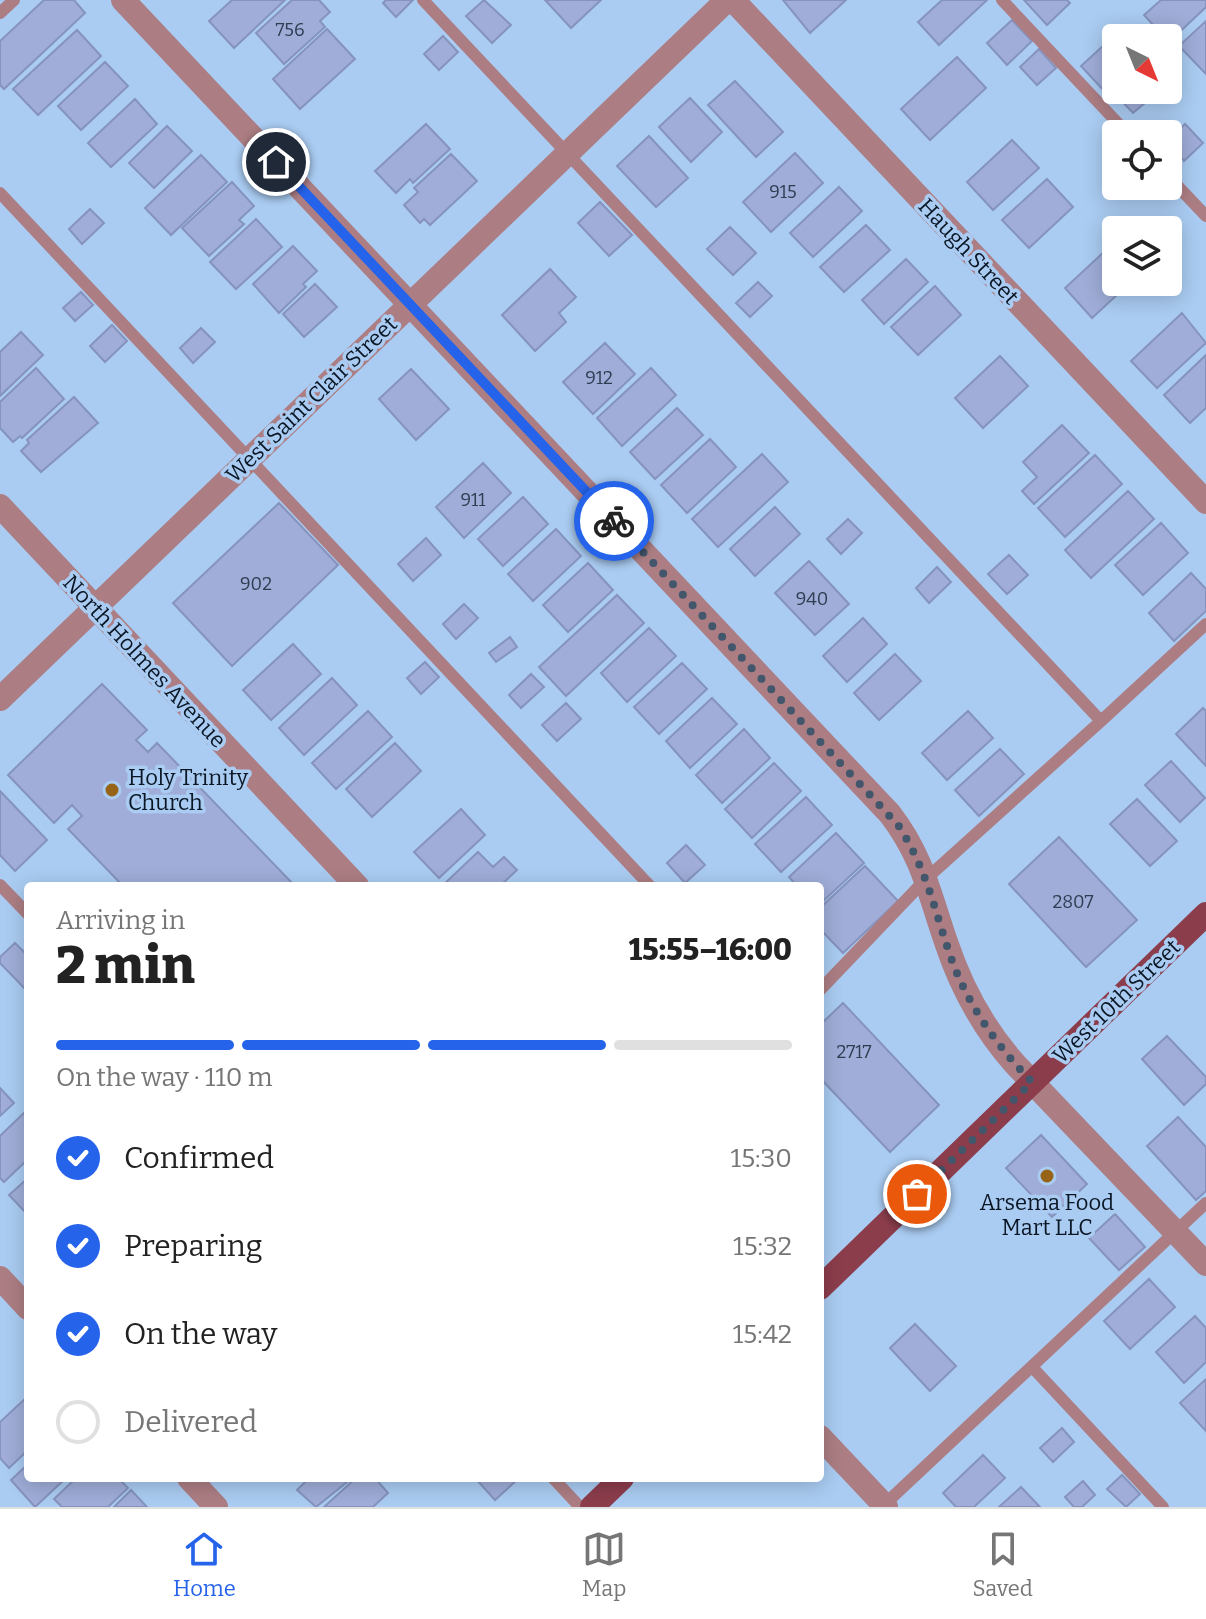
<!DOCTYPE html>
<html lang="en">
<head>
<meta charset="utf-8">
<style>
  :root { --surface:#fff; --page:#f2f2f2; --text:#222; --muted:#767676; --line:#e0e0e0; --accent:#2563eb }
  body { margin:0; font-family:Bitter,serif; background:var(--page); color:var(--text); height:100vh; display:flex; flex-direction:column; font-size:30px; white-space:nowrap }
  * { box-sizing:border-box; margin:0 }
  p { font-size:26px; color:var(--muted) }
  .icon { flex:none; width:44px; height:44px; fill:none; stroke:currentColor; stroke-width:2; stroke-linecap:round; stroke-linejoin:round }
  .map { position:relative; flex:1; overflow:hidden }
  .details { position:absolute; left:24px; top:882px; width:800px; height:600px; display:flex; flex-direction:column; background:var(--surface); border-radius:8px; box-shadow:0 4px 20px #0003 }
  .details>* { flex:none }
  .needle { width:52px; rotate:137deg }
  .fabs { position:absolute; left:1102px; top:24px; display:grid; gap:16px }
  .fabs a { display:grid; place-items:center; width:80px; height:80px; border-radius:8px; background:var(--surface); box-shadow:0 4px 20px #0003; font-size:40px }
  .pin { position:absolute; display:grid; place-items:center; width:68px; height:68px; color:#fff; margin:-34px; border:4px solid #fff; border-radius:50%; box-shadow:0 2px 8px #0007 }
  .courier { position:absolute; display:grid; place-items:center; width:80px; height:80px; margin:-40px; border:6px solid #2563eb; border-radius:50%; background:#fff; color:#222; box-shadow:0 2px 10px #0007 }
  .headline em { font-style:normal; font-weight:800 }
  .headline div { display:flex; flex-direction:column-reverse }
  .headline { display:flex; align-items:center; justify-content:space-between; height:136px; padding:0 32px }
  h1 { font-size:52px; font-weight:800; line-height:60px }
  .bar { display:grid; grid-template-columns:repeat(4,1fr); gap:12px 8px; align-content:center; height:96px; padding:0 32px }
  .bar i { height:10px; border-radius:6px; background:var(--line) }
  .bar .on { background:var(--accent) }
  .bar p { grid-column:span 4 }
  ol { padding:0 32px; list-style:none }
  li { display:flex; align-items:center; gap:24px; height:88px }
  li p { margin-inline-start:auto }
  li .icon { padding:8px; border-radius:50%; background:var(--accent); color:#fff; stroke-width:4 }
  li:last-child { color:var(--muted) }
  li i { width:44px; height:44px; border:4px solid var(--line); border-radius:50% }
  .tabs { display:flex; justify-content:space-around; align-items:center; height:112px; border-top:2px solid var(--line); background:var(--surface); font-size:22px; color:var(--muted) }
  .tabs a { display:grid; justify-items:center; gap:4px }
  .tabs .on { color:var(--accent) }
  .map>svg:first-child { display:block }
</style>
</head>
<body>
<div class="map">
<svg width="1206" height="1507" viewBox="0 0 1206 1507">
  <rect width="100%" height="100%" fill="#aaccf2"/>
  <path fill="#9fadd8" stroke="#8593bd" stroke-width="2" d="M44,0H74L85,13L4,89L0,85V41Z
    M232,0H285L234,48L209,21Z
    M292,0H319L330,12L320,21L325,27L284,64L256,33Z
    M386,0H413L396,17L383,3Z
    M484,0L511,25L492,43L466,16Z
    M545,0H601L571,28Z
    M783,0H846L810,33Z
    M942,0H987L939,45L918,22Z
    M1024,0H1067L1070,3L1047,25Z
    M1161,0H1206V7L1169,42L1144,15Z
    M1012,20L1032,41L1007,65L987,43Z
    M1206,21V74L1179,46Z
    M327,29L355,59L300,109L273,79Z
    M77,30L101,56L38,115L13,89Z
    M443,36L458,52L439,70L424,54Z
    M1103,46L1116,60V86L1107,94L1081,66Z
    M1039,49L1056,68L1037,85L1020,67Z
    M957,57L986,88L930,140L901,109Z
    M105,62L128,86L81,130L58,106Z
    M735,81L783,132L756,157L708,105Z
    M1119,90H1143L1151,98L1133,113L1115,94Z
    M690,98L722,132L691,162L659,127Z
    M135,99L157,124L111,167L88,143Z
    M426,124L450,149L413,183L410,179L396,193L375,171Z
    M1185,124L1203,143L1184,161L1168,140Z
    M167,126L192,151L154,188L129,163Z
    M649,136L688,178L656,207L617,166Z
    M1012,140L1039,168L993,210L967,182Z
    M795,153L823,183L771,232L743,202Z
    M451,154L477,181L430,225L424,219L420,223L404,205L418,192L414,188Z
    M201,155L227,182L171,235L145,208Z
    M1047,179L1073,207L1029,248L1002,220Z
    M232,182L254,206L239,220L244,224L209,256L182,228Z
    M839,187L862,211L813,257L790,233Z
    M600,202L632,235L609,256L578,223Z
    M90,209L104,223L82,244L69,229Z
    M256,219L282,247L236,289L210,262Z
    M866,225L890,250L844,292L820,267Z
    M730,227L756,253L733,275L707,249Z
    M293,246L317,271L303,284L306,287L279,313L253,284Z
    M1105,251L1116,262V282H1131L1092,318L1065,288Z
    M906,259L928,282L884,324L862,300Z
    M550,269L576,297L559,313L566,322L535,351L502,315Z
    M758,282L772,296L750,317L736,303Z
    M315,284L337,307L304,337L283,314Z
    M935,286L961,315L918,355L891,327Z
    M81,292L93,305L75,321L63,308Z
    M1182,313L1206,343L1157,388L1131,361Z
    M112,325L127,341L105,362L90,346Z
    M201,328L215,342L193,363L180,348Z
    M21,332L43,355L0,396V352Z
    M605,343L635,374L593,414L563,382Z
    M1206,355V408L1190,423L1164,395Z
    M1000,356L1028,386L983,428L955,398Z
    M36,368L64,399L22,438L20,436L13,442L0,428V402Z
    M651,368L676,395L622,446L597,418Z
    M411,369L449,409L416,440L379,399Z
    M74,397L98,423L41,472L21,451L29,443L27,440Z
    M677,408L703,435L655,479L630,452Z
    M1062,425L1089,453L1034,504L1022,491L1037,477L1023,462Z
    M710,439L736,467L687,513L661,485Z
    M762,454L788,482L718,547L692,519Z
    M1095,455L1122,484L1065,537L1038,508Z
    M483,463L511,493L464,538L436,507Z
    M1128,491L1154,519L1091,578L1065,550Z
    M523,497L548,524L503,566L478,539Z
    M279,503L338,565L232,666L173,603Z
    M775,507L800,534L755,576L730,549Z
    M848,519L862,533L841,554L827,539Z
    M1161,523L1188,553L1143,595L1115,565Z
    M556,529L581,556L533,601L508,574Z
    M426,538L441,555L413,581L398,564Z
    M1009,555L1028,575L1007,594L988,574Z
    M809,561L849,604L815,635L775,593Z
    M588,563L613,590L568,632L543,605Z
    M937,567L951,582L929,603L916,588Z
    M1191,573L1206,589V611L1174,641L1149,613Z
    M617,595L644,623L566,696L539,667Z
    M464,604L478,618L456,639L443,624Z
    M863,618L887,644L847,682L823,656Z
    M649,628L676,656L627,702L601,673Z
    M510,637L517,647L496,662L489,653Z
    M293,644L321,674L271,720L243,690Z
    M895,654L921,681L879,720L854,693Z
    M425,662L439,677L421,694L407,678Z
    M682,663L707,689L659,734L634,707Z
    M531,674L544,687L521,708L509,695Z
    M332,678L357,705L304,755L279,728Z
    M102,684L147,730L136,740L148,752L157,743L295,886H123L68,829L82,816L72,805L54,823L8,775Z
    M712,698L737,724L690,768L666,741Z
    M566,703L581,719L557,741L542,725Z
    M1203,708L1206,711V766L1176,734Z
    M368,711L392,737L336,789L312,763Z
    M968,711L993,738L947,780L922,753Z
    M744,729L770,758L722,803L696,775Z
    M395,743L421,771L372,817L346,789Z
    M1000,749L1024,774L979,816L955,790Z
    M1171,761L1205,798L1180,822L1145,785Z
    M774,763L801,791L752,838L725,809Z
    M0,791L47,840L15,871L0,855Z
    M806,797L832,825L781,872L755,844Z
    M1137,799L1177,841L1150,866L1110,824Z
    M461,809L485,835L439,878L414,852Z
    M836,833L864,863L820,904V886H797L789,877Z
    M1059,837L1137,920L1086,967L1009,884Z
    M686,845L705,865L685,883L667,863Z
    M478,852L493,867L504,857L517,870L500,886H442Z
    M865,866L898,901L843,953L820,929V908Z
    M15,943L28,956V992L0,963V957Z
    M843,1003L939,1105L890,1152L820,1078V1025Z
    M1167,1036L1206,1077V1084L1184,1105L1142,1059Z
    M0,1088L14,1103L0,1116Z
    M28,1109V1159L4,1182L0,1178V1136Z
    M1178,1117L1206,1147V1191L1196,1200L1147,1146Z
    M1041,1135L1087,1184L1052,1217L1006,1168Z
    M28,1178V1215L9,1195Z
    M1115,1214L1145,1247L1119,1270L1089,1238Z
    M1149,1279L1175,1307L1130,1349L1104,1321Z
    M1195,1316L1206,1328V1362L1184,1383L1156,1352Z
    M915,1324L956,1366L930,1391L890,1348Z
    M1206,1379V1431L1180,1403Z
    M28,1396V1450L9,1468L0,1458V1422Z
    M1062,1428L1074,1442L1053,1462L1040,1448Z
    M983,1455L1005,1478L974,1507H956L943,1493Z
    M28,1464V1478H66L35,1507L11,1480Z
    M1122,1475L1140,1494L1126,1507L1107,1489Z
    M76,1478H118L128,1488L108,1507H62L54,1499Z
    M304,1478H352L316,1507L297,1490L306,1481Z
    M356,1478H375L388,1493L373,1507H324Z
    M475,1478H517L518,1479L495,1500Z
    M1083,1481L1095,1495L1082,1507H1074L1065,1497Z
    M1021,1487L1040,1507H999Z
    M131,1490L147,1507H114Z"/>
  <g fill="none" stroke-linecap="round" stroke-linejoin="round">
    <path stroke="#ac7e84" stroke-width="12" d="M423,0L1101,721L927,878L820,990
      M1002,0L1128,134
      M0,13L14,0
      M1168,176L1206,216
      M0,193L650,886
      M1101,721L1206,624
      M0,885L28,914
      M1033,1368L1163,1507
      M553,1478L580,1507
      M884,1505L1206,1203"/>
    <path stroke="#ac7e84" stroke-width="24" d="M123,0L890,814C923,857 929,893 946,942C961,987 983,1028 1015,1064L1206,1264
      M733,0L1206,502
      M0,506L357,886
      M0,699L727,0
      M0,1278L28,1308
      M820,1437L886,1507
      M189,1478L216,1507"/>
    <path stroke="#8c3d4c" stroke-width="24" d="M820,1288L1206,914
      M592,1507L622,1478"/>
  </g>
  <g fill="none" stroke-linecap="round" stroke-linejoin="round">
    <path stroke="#42566c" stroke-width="8" stroke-dasharray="0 14.4" d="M614,521L898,825C929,872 935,915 954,966C972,1011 999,1048 1032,1082L917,1194"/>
    <path stroke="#2563eb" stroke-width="10" d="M276,162L614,521"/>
  </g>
  <g fill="#966317" stroke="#aaccf2" stroke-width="3">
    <circle cx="112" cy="790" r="8"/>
    <circle cx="1047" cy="1176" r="8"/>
  </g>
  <g text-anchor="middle" stroke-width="7" stroke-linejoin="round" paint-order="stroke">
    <g font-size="18" fill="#2f3c51">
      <text x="290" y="36">756</text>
      <text x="783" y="198">915</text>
      <text x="599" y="384">912</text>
      <text x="473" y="506">911</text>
      <text x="256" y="590">902</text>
      <text x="812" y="605">940</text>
      <text x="1073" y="908">2807</text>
      <text x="854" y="1058">2717</text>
    </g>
    <g font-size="22" fill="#0a1624" stroke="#aaccf2">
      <text transform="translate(969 251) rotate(47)" y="8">Haugh Street</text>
      <text transform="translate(311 399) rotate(-44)" y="8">West Saint Clair Street</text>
      <text transform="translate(145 661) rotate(47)" y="8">North Holmes Avenue</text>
      <text transform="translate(1116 1001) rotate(-44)" y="8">West 10th Street</text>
    </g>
    <g font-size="22" fill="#0a1624" stroke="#aaccf2" text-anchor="start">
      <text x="128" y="785">Holy Trinity<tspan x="128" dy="25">Church</tspan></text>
      <text x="1047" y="1210" text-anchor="middle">Arsema Food<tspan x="1047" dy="25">Mart LLC</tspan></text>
    </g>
  </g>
</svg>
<div class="fabs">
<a><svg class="needle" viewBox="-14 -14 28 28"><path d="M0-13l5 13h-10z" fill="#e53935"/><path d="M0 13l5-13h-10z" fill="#767676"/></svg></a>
<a><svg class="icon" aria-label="locate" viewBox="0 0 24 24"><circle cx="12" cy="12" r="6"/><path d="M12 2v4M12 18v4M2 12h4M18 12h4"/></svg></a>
<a><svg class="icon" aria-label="layers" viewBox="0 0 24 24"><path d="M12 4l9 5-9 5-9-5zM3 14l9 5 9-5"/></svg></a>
</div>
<div class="pin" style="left:917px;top:1194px;background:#ea580c"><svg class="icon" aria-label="bag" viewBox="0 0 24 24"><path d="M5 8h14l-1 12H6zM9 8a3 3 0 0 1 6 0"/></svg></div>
<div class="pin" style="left:276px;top:162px;background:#1f2937"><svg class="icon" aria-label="home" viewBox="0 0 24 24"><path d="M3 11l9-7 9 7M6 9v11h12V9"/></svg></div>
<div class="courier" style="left:614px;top:521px"><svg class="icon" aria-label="bike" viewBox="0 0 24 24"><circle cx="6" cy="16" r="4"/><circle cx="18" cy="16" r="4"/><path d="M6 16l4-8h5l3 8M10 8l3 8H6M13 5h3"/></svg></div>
<section class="details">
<div class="headline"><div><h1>2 min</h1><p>Arriving in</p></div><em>15:55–16:00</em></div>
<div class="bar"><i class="on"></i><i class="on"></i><i class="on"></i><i></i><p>On the way · 110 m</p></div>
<ol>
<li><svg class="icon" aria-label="check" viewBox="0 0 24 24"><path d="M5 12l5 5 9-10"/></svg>Confirmed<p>15:30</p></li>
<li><svg class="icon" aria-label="check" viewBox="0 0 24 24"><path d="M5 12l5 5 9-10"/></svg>Preparing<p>15:32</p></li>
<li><svg class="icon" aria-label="check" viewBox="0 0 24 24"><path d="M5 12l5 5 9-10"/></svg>On the way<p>15:42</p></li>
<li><i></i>Delivered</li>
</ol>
</section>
</div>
<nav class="tabs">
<a class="on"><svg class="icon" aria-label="home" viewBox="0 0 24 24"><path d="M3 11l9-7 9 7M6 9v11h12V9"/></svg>Home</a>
<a><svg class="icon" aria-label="map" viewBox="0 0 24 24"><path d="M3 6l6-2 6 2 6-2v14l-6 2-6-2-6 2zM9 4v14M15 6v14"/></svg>Map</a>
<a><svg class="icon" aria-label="saved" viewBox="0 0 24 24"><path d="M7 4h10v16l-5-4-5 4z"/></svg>Saved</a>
</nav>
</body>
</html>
